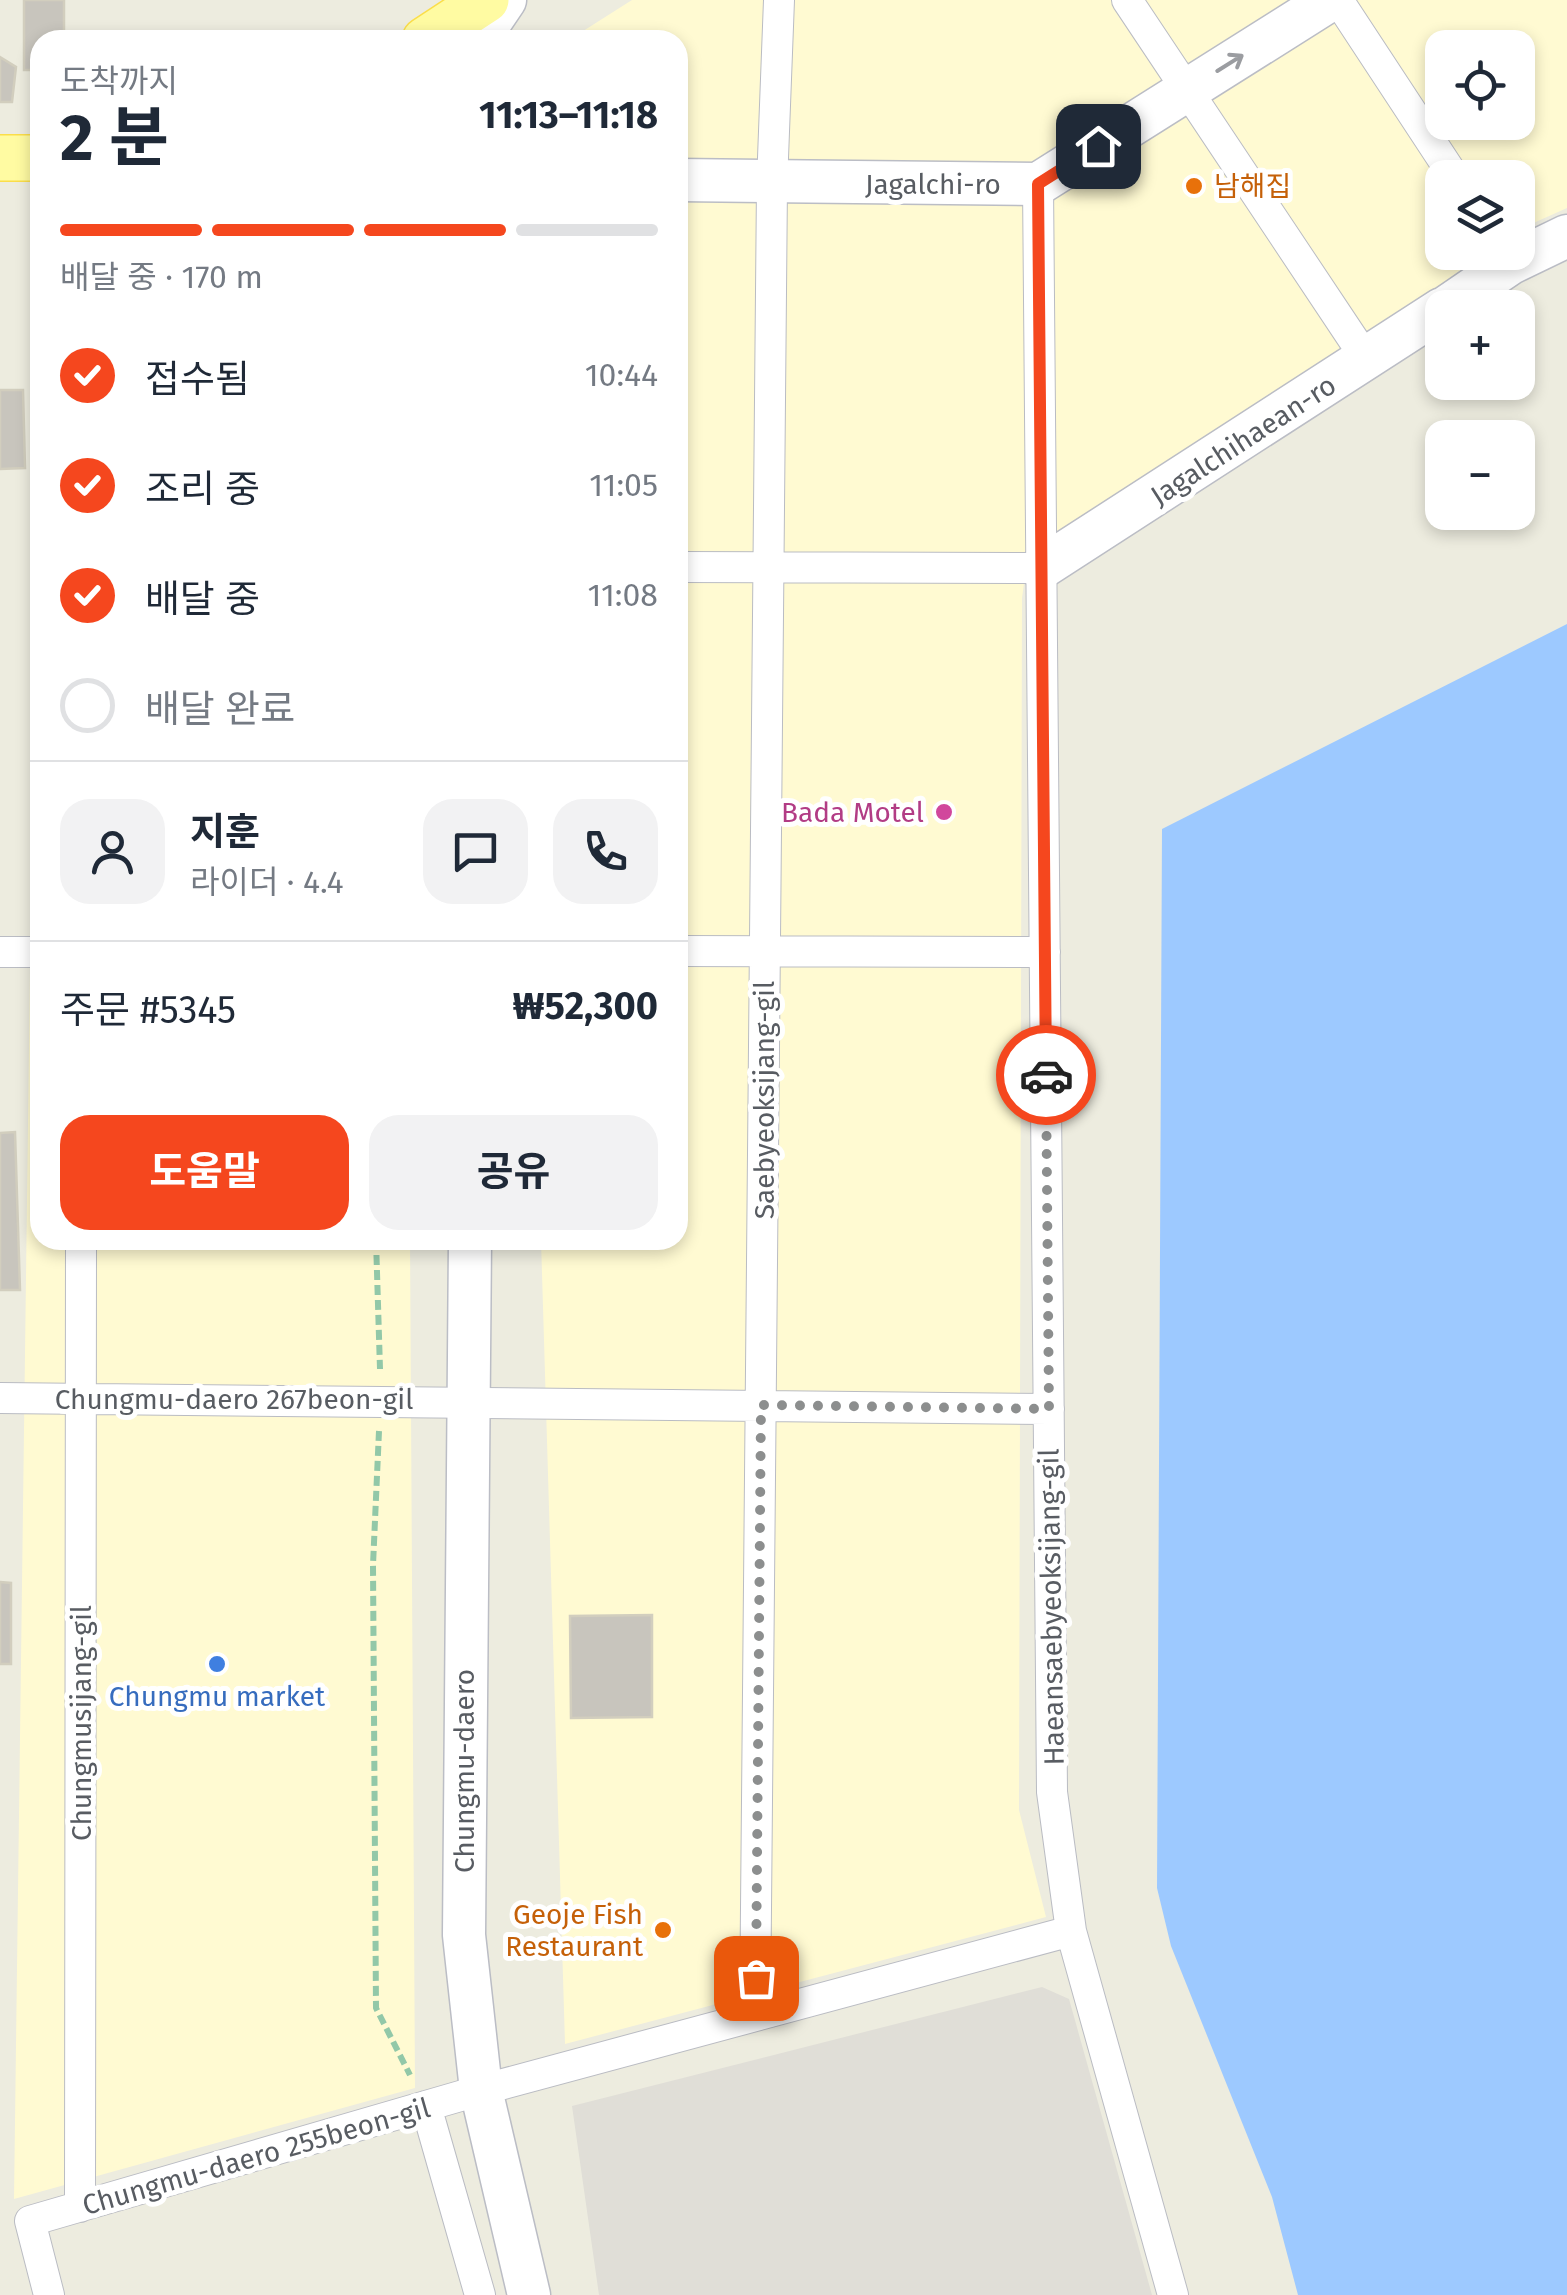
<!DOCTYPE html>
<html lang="ko">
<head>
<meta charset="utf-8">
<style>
  :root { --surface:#fff; --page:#f2f2f3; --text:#1f2937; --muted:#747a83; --line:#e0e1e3; --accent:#f5471e }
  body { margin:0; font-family:"Fira Sans","Noto Sans KR",sans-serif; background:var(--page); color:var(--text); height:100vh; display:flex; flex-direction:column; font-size:38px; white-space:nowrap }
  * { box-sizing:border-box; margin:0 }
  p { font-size:32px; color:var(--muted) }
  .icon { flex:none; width:55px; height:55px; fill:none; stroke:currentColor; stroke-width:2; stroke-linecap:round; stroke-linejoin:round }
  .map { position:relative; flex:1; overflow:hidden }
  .panel { position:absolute; left:30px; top:30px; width:658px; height:1220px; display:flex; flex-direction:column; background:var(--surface); border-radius:30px; box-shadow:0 5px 15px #0003 }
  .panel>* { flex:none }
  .fabs { position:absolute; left:1425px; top:30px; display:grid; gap:20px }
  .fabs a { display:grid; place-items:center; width:110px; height:110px; border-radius:20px; background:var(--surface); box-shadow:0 5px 15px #0003; font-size:50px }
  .pin { position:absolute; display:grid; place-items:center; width:85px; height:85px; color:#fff; margin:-42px; border-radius:20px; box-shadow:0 5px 15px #0006 }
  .courier { position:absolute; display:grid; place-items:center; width:100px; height:100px; margin:-50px; border:8px solid #f5471e; border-radius:50%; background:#fff; color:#222; box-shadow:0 2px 12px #0007 }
  .overview em { font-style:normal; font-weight:700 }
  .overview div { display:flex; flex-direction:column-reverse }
  .overview { display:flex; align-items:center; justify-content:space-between; height:170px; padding:0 30px }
  h1 { font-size:65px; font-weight:700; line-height:75px }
  .bar { display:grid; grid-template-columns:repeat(4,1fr); gap:15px 10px; align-content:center; height:120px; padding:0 30px }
  .bar i { height:12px; border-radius:8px; background:var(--line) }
  .bar .selected { background:var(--accent) }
  .bar p { grid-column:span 4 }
  .line { display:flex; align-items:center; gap:25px; padding:0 30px; border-top:2px solid var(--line) }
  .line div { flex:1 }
  .round { display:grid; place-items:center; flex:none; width:105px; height:105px; border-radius:30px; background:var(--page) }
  ol { padding:0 30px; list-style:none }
  li { display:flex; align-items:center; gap:30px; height:110px }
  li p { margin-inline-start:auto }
  li .icon { padding:10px; border-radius:50%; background:var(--accent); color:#fff; stroke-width:4 }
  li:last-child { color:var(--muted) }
  li i { width:55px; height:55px; border:5px solid var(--line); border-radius:50% }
  .cta { display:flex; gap:20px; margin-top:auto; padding:20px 30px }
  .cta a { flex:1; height:115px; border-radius:30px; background:var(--accent); color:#fff; font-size:40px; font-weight:700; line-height:115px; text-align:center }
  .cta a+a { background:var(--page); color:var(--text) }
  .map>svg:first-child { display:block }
</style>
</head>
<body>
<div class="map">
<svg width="1567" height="2295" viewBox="0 0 1567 2295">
  <rect width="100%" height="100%" fill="#edecdf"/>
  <path fill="#fffad2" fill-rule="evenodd" d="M632,0H1567V208L1518,230V178H1442V252L1484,253L1340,357L1028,554L1022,598L1019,1810L1046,1917L565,2044L541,1240H678V40H569ZM1442,48H1518V122H1442Z
    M30,970H40V1240H410L415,2088L14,2199Z"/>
  <path fill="#e0ded7" d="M1042,1987L1069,1999L1152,2295H599L572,2106Z"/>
  <path fill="#9dc9ff" d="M1567,624V2295H1298L1272,2197L1171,1946L1157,1888L1162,829Z"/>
  <path fill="#c8c5bd" stroke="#d2cebe" stroke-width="2.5" d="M24,0H64V40H40V70H24Z
    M0,57L16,67L12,102H0Z
    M0,390H23L25,468L0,469Z
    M15,1132L20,1290H0V1133Z
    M0,1582L11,1583V1664H0Z
    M652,1615V1717L571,1718L570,1616Z"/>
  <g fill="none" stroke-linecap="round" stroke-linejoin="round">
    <g stroke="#babcc3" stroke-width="32">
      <path id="street" d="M1127,0L1367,360
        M1338,0L1455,178
        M1038,184L1052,1792L1071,1931L1173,2295
        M678,567L1041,568
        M678,951L1045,952
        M0,952H40
        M0,1398L1049,1409
        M755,2016L772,184L779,0
        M426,2106L480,2295
        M80,2207L81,1240
        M49,2295L30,2221L481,2090L1071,1931"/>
    </g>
    <g stroke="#bbbdc5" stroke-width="45">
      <path id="secondary" d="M478,40L505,0
        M678,180L1038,184L1330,0
        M1445,308L1511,263L1567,236
        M1041,568L1442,309
        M470,1240L464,1935L481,2090L529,2295"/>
    </g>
    <g stroke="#fbde4a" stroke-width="48">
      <path id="primary" d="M425,40L486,0
        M0,158H40"/>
    </g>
    <path stroke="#92c8a8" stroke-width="6" stroke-dasharray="10 5" stroke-linecap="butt" d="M376,1240L380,1369
      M379,1431L373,1565L376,2008L410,2075"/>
    <use href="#street" stroke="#fff" stroke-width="30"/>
    <use href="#secondary" stroke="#fff" stroke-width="42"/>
    <use href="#primary" stroke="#fffba2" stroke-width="45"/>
  </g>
  <defs><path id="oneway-shaft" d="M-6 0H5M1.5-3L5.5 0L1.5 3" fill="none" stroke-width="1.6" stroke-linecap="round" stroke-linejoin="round" transform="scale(2.5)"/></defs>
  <use stroke="#9b9da1" href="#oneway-shaft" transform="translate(1230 63) rotate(-32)"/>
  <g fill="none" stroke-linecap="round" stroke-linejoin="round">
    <path stroke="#8c8e8e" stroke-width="10" stroke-dasharray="0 18" d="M756,1978L761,1405L1049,1409L1046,1075"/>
    <path stroke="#f5471e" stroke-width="12" d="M1046,1075L1038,184L1098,146"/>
  </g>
  <g fill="#e8710a" stroke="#fff" stroke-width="4">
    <circle cx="1194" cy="186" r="10"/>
    <circle cx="663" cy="1930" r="10"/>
  </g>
  <circle fill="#d1479c" stroke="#fff" stroke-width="4" cx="944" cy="812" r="10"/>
  <circle fill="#3f7fe0" stroke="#fff" stroke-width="4" cx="217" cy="1664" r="10"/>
  <g text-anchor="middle" stroke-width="10" stroke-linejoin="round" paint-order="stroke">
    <g font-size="28" fill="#585c62" stroke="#fff">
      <text x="933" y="194">Jagalchi-ro</text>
      <text transform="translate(1243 440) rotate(-33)" y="10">Jagalchihaean-ro</text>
      <text transform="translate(764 1100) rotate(-90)" y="10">Saebyeoksijang-gil</text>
      <text x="234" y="1409">Chungmu-daero 267beon-gil</text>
      <text transform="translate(1051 1607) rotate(-91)" y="10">Haeansaebyeoksijang-gil</text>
      <text transform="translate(81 1723) rotate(-90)" y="10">Chungmusijang-gil</text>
      <text transform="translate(464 1771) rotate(-90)" y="10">Chungmu-daero</text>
      <text transform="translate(256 2156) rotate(-16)" y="10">Chungmu-daero 255beon-gil</text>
    </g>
    <g font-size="28" fill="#c56008" stroke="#fff" text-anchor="start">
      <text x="1214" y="196">남해집</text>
      <text x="643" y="1924" text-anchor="end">Geoje Fish<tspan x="643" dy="32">Restaurant</tspan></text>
    </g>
    <g font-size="28" fill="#b23c85" stroke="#fff" text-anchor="end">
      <text x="924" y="822">Bada Motel</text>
    </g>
    <g font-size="28" fill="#366cbe" stroke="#fff">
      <text x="217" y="1706">Chungmu market</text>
    </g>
  </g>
</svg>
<div class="fabs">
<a><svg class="icon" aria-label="locate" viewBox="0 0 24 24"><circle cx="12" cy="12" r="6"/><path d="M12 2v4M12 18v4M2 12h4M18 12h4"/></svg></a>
<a><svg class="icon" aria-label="layers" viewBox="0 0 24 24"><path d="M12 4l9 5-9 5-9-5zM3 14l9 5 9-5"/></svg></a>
<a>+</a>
<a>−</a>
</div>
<div class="pin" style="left:756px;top:1978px;background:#ea580c"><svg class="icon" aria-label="bag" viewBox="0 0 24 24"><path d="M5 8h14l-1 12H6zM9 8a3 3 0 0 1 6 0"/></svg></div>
<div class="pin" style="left:1098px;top:146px;background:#1f2937"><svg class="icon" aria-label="home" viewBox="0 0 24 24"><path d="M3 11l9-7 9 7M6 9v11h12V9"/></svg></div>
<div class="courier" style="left:1046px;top:1075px"><svg class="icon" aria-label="car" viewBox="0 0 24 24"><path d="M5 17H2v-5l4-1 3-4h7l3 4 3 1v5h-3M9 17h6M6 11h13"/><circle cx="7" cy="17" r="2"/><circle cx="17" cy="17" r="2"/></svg></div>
<section class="panel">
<div class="overview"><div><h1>2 분</h1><p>도착까지</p></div><em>11:13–11:18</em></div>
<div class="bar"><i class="selected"></i><i class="selected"></i><i class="selected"></i><i></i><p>배달 중 · 170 m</p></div>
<ol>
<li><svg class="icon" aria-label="check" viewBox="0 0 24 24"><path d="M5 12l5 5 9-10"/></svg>접수됨<p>10:44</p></li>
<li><svg class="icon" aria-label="check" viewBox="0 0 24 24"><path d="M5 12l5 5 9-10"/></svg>조리 중<p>11:05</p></li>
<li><svg class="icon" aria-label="check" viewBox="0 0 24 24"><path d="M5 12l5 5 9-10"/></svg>배달 중<p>11:08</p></li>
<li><i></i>배달 완료</li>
</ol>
<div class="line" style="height:180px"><a class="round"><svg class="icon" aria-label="person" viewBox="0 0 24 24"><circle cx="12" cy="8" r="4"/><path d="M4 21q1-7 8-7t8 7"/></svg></a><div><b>지훈</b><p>라이더 · 4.4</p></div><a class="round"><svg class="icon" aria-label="chat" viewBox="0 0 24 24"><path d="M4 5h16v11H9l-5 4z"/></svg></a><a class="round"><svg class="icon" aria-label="phone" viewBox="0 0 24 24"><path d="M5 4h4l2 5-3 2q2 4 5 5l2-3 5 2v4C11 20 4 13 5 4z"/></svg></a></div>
<div class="line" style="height:130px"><div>주문 #5345</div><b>₩52,300</b></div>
<div class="cta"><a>도움말</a><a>공유</a></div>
</section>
</div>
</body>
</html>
